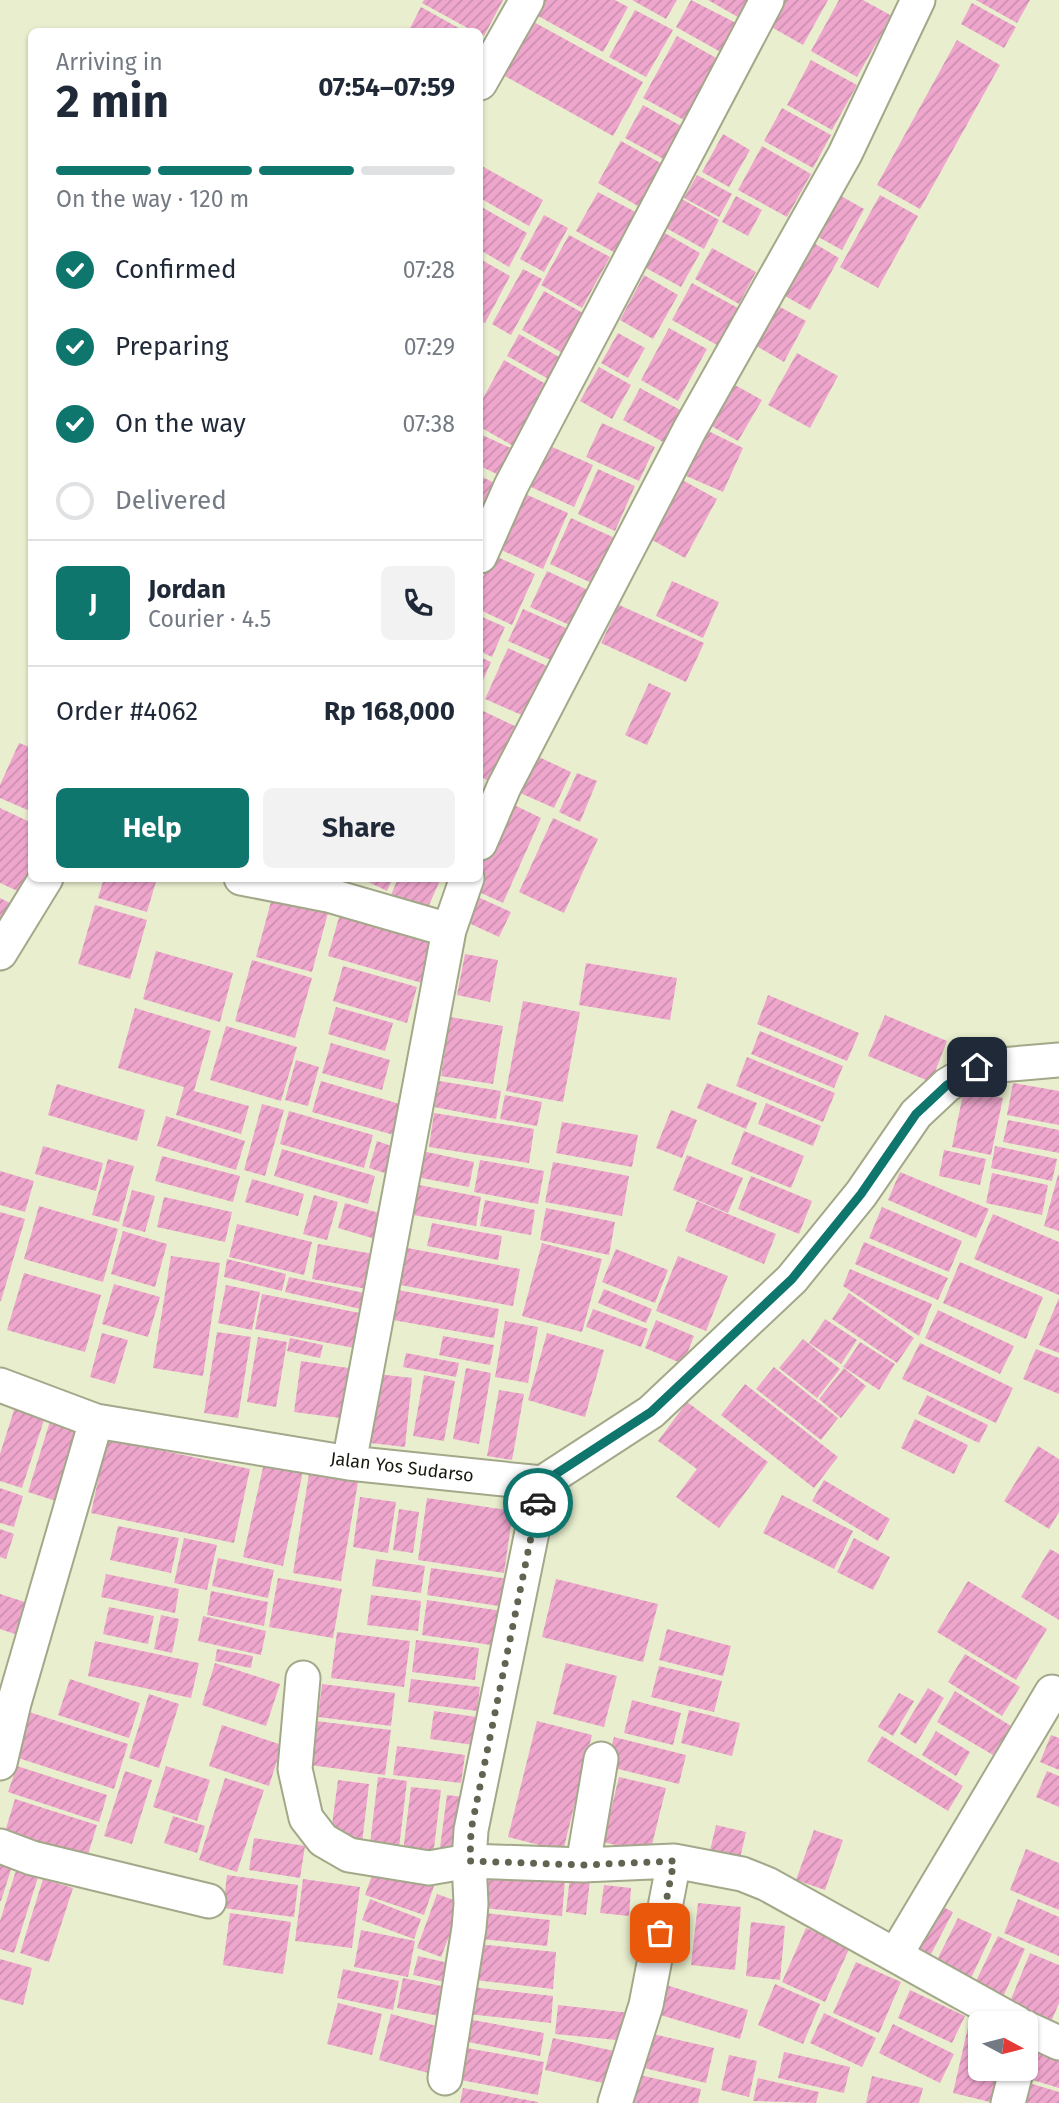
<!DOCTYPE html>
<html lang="en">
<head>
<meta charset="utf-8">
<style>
  :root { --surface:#fff; --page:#f2f2f3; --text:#1f2937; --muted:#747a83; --line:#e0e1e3; --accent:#0f766e }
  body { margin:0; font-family:"Fira Sans",sans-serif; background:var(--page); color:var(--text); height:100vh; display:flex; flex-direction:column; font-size:26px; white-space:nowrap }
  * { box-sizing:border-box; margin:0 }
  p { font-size:23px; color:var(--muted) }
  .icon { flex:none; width:38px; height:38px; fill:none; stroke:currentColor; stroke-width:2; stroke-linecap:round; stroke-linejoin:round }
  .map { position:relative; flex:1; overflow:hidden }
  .side { position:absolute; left:28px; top:28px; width:455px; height:854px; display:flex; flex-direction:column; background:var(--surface); border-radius:10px; box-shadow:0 2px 5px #0004 }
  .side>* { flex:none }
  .needle { width:46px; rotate:97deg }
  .buttons { position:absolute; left:968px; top:2011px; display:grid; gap:14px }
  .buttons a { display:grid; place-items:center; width:70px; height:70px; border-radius:10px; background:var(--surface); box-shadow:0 2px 5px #0004; font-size:35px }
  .pin { position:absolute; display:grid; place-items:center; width:60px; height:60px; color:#fff; margin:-30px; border-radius:14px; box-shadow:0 4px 10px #0006 }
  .courier { position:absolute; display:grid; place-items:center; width:70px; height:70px; margin:-35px; border:5px solid #0f766e; border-radius:50%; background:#fff; color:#222; box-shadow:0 2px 9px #0007 }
  .head em { font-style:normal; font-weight:700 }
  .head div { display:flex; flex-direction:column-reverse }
  .head { display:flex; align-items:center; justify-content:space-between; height:119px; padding:0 28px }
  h1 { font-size:46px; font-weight:700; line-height:52px }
  .bar { display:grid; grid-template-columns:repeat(4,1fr); gap:10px 7px; align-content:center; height:84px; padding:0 28px }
  .bar i { height:9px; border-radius:5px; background:var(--line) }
  .bar .on { background:var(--accent) }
  .bar p { grid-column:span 4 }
  .line { display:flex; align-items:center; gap:18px; padding:0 28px; border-top:2px solid var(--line) }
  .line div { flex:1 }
  .round { display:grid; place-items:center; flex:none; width:74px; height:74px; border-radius:10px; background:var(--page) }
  ol { padding:0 28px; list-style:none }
  li { display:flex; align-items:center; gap:21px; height:77px }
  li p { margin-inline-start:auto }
  li .icon { padding:7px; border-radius:50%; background:var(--accent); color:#fff; stroke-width:4 }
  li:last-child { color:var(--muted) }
  li i { width:38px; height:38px; border:4px solid var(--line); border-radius:50% }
  .button { display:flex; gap:14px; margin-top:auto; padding:14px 28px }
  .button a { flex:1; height:80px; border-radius:10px; background:var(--accent); color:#fff; font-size:28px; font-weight:700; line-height:80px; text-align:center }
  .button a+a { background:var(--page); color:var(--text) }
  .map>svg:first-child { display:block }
</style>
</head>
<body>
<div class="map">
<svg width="1059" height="2103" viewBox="0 0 1059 2103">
  <defs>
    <pattern id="building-hatch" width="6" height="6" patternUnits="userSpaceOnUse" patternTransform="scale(1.75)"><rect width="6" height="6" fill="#efa6cd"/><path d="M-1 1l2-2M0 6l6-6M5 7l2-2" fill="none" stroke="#cc8eaf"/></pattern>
  </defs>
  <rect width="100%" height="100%" fill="#e9efce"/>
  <path fill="url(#building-hatch)" d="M424,0H503L484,36L480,32H475L422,3Z
    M538,0H615L628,7L603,52L531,12Z
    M632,0H677L666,19Z
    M691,0L742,26L726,55L676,27Z
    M708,0H755L743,20Z
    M779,0H828L803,45L766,24Z
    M839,0H863L892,16L857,77L811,51Z
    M976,0H1030L1017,23Z
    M972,3L1016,27L1004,48L961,24Z
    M421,7L466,32H408Z
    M635,10L673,30L646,77L609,57Z
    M532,21L643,82L613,136L503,75Z
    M677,36L718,59L684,120L643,98Z
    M957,40L1000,65L920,209L877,185Z
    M811,60L857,85L832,130L787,105Z
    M643,105L685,128L667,161L625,138Z
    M782,108L831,135L813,168L764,141Z
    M723,134L750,150L729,187L702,172Z
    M621,141L666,166L643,209L598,183Z
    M762,146L811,174L787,217L738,190Z
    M480,165L543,200L529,226L480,198Z
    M697,175L732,194L719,217L684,198Z
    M598,192L641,215L619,255L576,231Z
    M834,192L864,209L842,250L811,233Z
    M880,195L918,216L878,288L840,267Z
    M736,196L762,210L748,236L722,222Z
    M682,199L719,220L704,249L666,228Z
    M480,206L527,233L509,267L480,250Z
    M544,215L568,228L544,272L520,259Z
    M663,232L700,253L681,287L644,267Z
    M569,235L610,257L582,308L541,285Z
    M807,239L839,258L810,310L778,292Z
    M712,248L756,272L739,304L695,279Z
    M480,259L510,276L485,323L480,320Z
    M523,269L542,279L511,335L492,324Z
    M644,275L678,295L653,339L620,320Z
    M692,283L738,308L717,345L672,320Z
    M544,291L590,317L568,356L522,330Z
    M767,300L806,321L784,362L746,340Z
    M669,328L707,349L678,401L641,380Z
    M618,333L645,348L628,378L601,363Z
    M519,334L566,361L554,382L507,356Z
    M797,353L838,376L810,428L768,405Z
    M504,360L551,387L517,448L480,427V404Z
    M599,367L631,385L612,419L580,401Z
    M724,379L762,400L738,441L701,420Z
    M640,388L682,411L665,443L623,420Z
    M602,423L655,447L639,481L586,457Z
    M698,426L743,448L723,492L677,472Z
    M480,434L517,451L505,478L480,466Z
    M550,446L593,465L574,507L531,487Z
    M598,469L635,486L615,531L578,514Z
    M480,476L499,485L480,517Z
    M675,476L717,499L685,558L643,535Z
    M523,493L568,513L543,569L497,548Z
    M571,518L617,539L596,585L550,564Z
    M493,555L535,574L512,625L480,610V584Z
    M547,571L592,592L576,628L530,607Z
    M672,581L719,602L703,638L656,616Z
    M619,605L704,643L686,682L601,643Z
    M523,609L568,629L553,661L508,641Z
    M480,616L505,627L492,657L480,651Z
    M508,648L549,667L526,717L485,699Z
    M480,657L491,662L480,687Z
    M649,683L671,693L647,745L625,735Z
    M481,710L519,728L494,783L480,777Z
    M19,743L32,748V812L0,798V785Z
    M526,751L571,772L554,808L509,788Z
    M577,773L597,781L580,822L559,812Z
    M504,800L541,818L503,903L466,886L480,878V856Z
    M0,808L32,823V866L20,892L0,883Z
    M553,818L598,839L564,913L519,892Z
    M104,878H157L147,912L98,898Z
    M360,878H393L387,891Z
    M398,878H441L422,921L387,905Z
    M469,893L511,912L499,937L458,918Z
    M0,898L10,903L0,926Z
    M272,898L328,913L312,972L256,957Z
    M343,903L445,932L429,985L328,956Z
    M95,905L147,920L130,979L78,964Z
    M156,951L233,973L220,1022L143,999Z
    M465,954L498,960L490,1002L457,995Z
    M252,960L312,978L295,1038L235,1021Z
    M586,963L677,978L670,1020L579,1005Z
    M343,966L417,987L407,1023L333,1001Z
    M768,995L859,1033L847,1061L757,1024Z
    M523,1001L580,1012L563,1102L506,1091Z
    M336,1007L393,1023L385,1051L328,1034Z
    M135,1008L211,1031L194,1091L249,1106L241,1134L176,1115L184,1087L118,1068Z
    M885,1015L947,1041L931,1082L868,1056Z
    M450,1017L503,1026L493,1084L441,1076Z
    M226,1026L297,1047L281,1101L210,1080Z
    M760,1031L843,1066L834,1088L751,1054Z
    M331,1043L390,1060L382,1090L322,1073Z
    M747,1057L835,1093L823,1122L736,1086Z
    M296,1060L319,1067L308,1106L285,1100Z
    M321,1081L410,1107L401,1137L312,1112Z
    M439,1081L501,1091L496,1119L434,1107Z
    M707,1083L757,1103L746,1129L697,1108Z
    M1013,1083L1059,1091V1125L1007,1115Z
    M57,1084L145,1110L137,1141L48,1115Z
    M964,1090L1003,1098L991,1155L952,1147Z
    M505,1095L542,1102L537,1126L500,1119Z
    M766,1103L821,1126L813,1146L758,1124Z
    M262,1104L284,1110L265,1176L244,1170Z
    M671,1110L697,1120L682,1158L656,1148Z
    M289,1111L373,1135L364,1168L280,1144Z
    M434,1113L534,1129L529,1163L429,1147Z
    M166,1116L245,1141L236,1170L157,1146Z
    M1008,1120L1059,1130V1153L1003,1142Z
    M562,1122L638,1135L632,1167L556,1153Z
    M744,1131L804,1156L791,1188L731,1164Z
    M377,1141L403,1150L394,1176L369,1168Z
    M43,1146L103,1163L96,1191L35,1174Z
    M995,1146L1057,1159L1052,1181L991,1168Z
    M282,1149L375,1176L368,1204L274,1176Z
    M944,1150L986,1159L980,1185L939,1176Z
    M422,1151L474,1162L469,1187L416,1177Z
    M687,1155L743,1178L728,1213L673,1190Z
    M162,1156L240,1176L233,1202L155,1181Z
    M108,1159L134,1166L119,1222L92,1215Z
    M480,1160L544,1171L538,1204L474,1192Z
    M553,1162L629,1176L622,1216L545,1202Z
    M0,1171L34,1181L25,1212L0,1205Z
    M900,1172L989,1209L976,1238L888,1200Z
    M992,1173L1048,1185L1042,1215L986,1203Z
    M1058,1175H1059V1231L1044,1226Z
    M751,1176L812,1201L799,1234L738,1209Z
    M252,1179L304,1194L298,1216L245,1202Z
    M419,1185L481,1197L476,1226L413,1215Z
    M132,1190L155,1196L145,1232L122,1226Z
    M314,1195L338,1202L327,1240L303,1234Z
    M164,1197L232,1212L225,1242L157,1227Z
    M485,1200L535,1210L531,1235L480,1226Z
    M697,1201L776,1234L764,1264L685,1231Z
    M345,1203L389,1216L382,1241L338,1228Z
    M39,1206L118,1229L103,1282L24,1259Z
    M882,1207L962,1241L949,1272L869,1238Z
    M546,1208L615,1222L609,1255L540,1240Z
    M0,1212L25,1219L1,1301H0Z
    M993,1214L1059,1242V1295L974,1259Z
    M432,1223L502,1236L498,1260L427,1246Z
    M237,1224L312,1242L304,1275L229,1257Z
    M123,1231L167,1244L155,1287L111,1274Z
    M864,1242L948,1278L938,1300L855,1264Z
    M542,1243L602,1259L582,1332L522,1316Z
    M318,1244L379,1255L373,1290L312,1279Z
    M402,1247L520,1269L513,1306L395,1284Z
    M616,1249L668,1270L655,1303L602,1282Z
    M171,1256L220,1263L203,1376L153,1368Z
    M678,1256L728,1276L706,1331L656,1311Z
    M227,1259L286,1274L282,1291L224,1277Z
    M960,1262L1043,1297L1026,1339L943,1303Z
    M850,1269L932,1304L919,1336L843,1286Z
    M24,1273L101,1295L85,1352L7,1330Z
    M289,1277L369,1294L365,1310L285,1292Z
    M114,1284L160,1297L148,1337L102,1324Z
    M226,1285L260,1292L252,1330L218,1323Z
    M604,1289L652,1309L646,1323L598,1303Z
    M398,1290L499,1309L494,1338L393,1320Z
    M849,1293L914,1338L897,1363L832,1319Z
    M262,1294L360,1313L354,1348L255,1329Z
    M1059,1298V1353L1039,1345Z
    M593,1309L648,1329L641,1347L586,1327Z
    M938,1310L1014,1346L1000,1374L925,1338Z
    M825,1319L857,1340L841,1364L809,1343Z
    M656,1320L694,1336L683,1364L645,1348Z
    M505,1321L538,1327L528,1383L495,1377Z
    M217,1332L251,1337L238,1418L204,1413Z
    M102,1333L128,1340L115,1384L90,1377Z
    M547,1333L604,1350L585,1417L528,1400Z
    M443,1336L494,1345L490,1365L439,1355Z
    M258,1337L287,1342L276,1407L247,1402Z
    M290,1338L323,1345L320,1358L287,1351Z
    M803,1339L840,1369L817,1398L779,1368Z
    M860,1342L895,1364L879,1390L842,1366H844Z
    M920,1343L1013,1388L996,1423L902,1379Z
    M1036,1349L1059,1358V1394L1023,1379Z
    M406,1353L459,1363L456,1377L403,1367Z
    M301,1361L355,1369L348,1419L294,1412Z
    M774,1367L838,1418L821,1440L756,1389Z
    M466,1368L491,1373L479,1444L453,1439Z
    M844,1368L866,1386L841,1418L819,1399Z
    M369,1373L412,1378L405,1447L362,1442Z
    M424,1375L455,1381L444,1441L413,1436Z
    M745,1384L838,1457L814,1488L721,1415Z
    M499,1390L524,1394L512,1460L487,1456Z
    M927,1395L988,1425L979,1443L918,1414Z
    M687,1402L768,1462L719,1528L676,1497L697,1469L658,1441Z
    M15,1407L45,1417L22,1488L0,1481V1454Z
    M51,1418L80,1427L56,1501L28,1492Z
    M915,1419L968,1445L954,1474L901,1448Z
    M107,1439L250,1469L234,1543L91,1513Z
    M1038,1446L1059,1459V1512L1049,1529L1004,1501Z
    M264,1463L303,1471L283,1566L243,1557Z
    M309,1474L358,1482L341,1581L293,1573Z
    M824,1480L890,1519L878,1541L812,1501Z
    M0,1488L23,1496L14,1527L0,1523Z
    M782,1495L853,1531L834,1569L763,1533Z
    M360,1497L396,1502L388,1553L353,1547Z
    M427,1498L513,1511L504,1573L418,1560Z
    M399,1509L419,1512L413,1553L393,1550Z
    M118,1526L179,1538L171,1573L110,1560Z
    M0,1529L14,1534L6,1559L0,1557Z
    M184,1538L217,1545L207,1590L174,1583Z
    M854,1538L890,1557L873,1590L837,1572Z
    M1050,1549L1059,1554V1620L1021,1597Z
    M218,1558L274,1570L268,1598L212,1586Z
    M376,1559L425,1566L421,1593L372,1586Z
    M431,1568L509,1579L505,1607L427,1595Z
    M106,1574L179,1589L175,1613L101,1597Z
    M278,1578L342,1589L333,1638L269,1627Z
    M556,1579L658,1604L643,1662L542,1637Z
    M968,1581L1047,1629L1016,1680L937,1632Z
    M211,1591L268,1602L264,1626L207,1615Z
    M0,1594L31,1604L21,1636L0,1629Z
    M371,1595L421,1601L418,1631L367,1625Z
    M427,1600L502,1611L498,1646L422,1635Z
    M109,1607L154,1616L148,1644L103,1634Z
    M161,1615L179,1619L172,1653L154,1649Z
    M203,1616L266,1631L261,1655L198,1641Z
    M667,1629L731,1646L723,1676L659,1660Z
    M337,1632L410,1641L404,1687L331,1678Z
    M416,1640L479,1648L475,1680L412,1672Z
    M95,1641L199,1663L191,1698L88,1676Z
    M217,1649L253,1656L251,1668L215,1661Z
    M965,1654L1020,1687L1002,1716L948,1682Z
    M215,1663L280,1684L266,1726L202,1705Z
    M566,1663L617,1676L604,1727L553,1714Z
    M659,1666L722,1681L714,1712L651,1697Z
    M70,1679L140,1703L129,1738L58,1715Z
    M411,1679L480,1687L477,1711L408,1702Z
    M322,1684L395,1693L391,1726L318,1717Z
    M928,1688L944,1698L916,1744L900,1734Z
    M955,1691L1011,1726L993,1755L937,1722Z
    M899,1693L914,1701L893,1736L878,1727Z
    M149,1694L179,1704L159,1768L129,1758Z
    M632,1700L681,1713L673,1745L624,1733Z
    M689,1710L740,1723L732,1756L681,1743Z
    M26,1711L128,1744L114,1789L12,1756Z
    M434,1711L477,1717L474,1745L430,1739Z
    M316,1721L391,1730L385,1775L310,1765Z
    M537,1721L592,1735L563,1851L508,1837Z
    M222,1725L282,1745L269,1786L209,1766Z
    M936,1731L970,1752L956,1776L922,1755Z
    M1051,1735L1059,1738V1770L1040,1762Z
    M882,1736L963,1786L948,1811L867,1761Z
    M614,1737L686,1755L679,1784L606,1766Z
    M397,1746L465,1755L461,1783L393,1775Z
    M17,1766L107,1795L99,1822L8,1792Z
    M166,1766L210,1780L197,1821L153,1807Z
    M125,1771L152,1780L132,1844L104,1836Z
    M1047,1771L1059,1776V1807L1036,1797Z
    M378,1777L407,1781L399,1848L370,1844Z
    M619,1777L666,1788L650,1853L603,1842Z
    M225,1778L264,1790L237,1872L199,1860Z
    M338,1780L369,1784L362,1843L330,1840Z
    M411,1787L441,1790L433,1856L403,1852Z
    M447,1795L472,1798L465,1858L439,1855Z
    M15,1799L97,1825L86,1861L4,1835Z
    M173,1816L205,1826L197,1853L164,1843Z
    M716,1825L746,1832L740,1858L710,1851Z
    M814,1830L843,1840L825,1890L796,1880Z
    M254,1838L305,1846L300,1878L249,1870Z
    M1026,1849L1059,1863V1910L1010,1890Z
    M0,1859L13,1863L1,1901H0Z
    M18,1864L40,1871L14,1953L0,1949V1921Z
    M375,1867L434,1886L424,1915L365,1895Z
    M488,1872L565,1880L562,1916L484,1908Z
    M227,1875L298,1885L294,1917L223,1908Z
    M570,1877L590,1880L586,1915L566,1912Z
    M43,1879L73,1888L49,1962L20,1953Z
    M303,1879L360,1887L352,1948L295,1941Z
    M604,1885L631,1888L629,1916L600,1913Z
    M437,1894L462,1903L441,1957L417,1948Z
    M370,1899L421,1919L414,1939L362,1920Z
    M1018,1899L1059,1917V1956L1004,1933Z
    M698,1903L741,1907L735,1970L691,1965Z
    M935,1903L953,1912L929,1958L911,1949Z
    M230,1913L291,1922L283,1974L223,1965Z
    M485,1913L550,1920L547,1946L481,1939Z
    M958,1918L992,1934L971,1978L936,1962Z
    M751,1922L785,1926L780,1980L746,1976Z
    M806,1928L850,1947L825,2002L782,1982Z
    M361,1930L415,1941L408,1977L354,1967Z
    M998,1936L1025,1949L1003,1997L975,1983Z
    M477,1944L556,1952L553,1989L474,1980Z
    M1030,1953L1059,1965V2003L1051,2022L1009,2004Z
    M418,1956L457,1965L453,1984L413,1975Z
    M0,1959L32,1968L23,2005L0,1999Z
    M856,1962L901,1982L879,2033L833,2013Z
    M343,1969L399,1981L393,2010L337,1998Z
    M403,1978L456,1989L450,2018L397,2008Z
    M775,1984L820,2004L803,2044L758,2025Z
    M666,1985L748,2010L740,2039L657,2014Z
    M470,1987L553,1996L551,2023L468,2014Z
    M910,1990L965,2016L952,2043L898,2018Z
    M338,2003L382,2014L372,2055L327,2044Z
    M558,2005L630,2013L627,2041L555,2034Z
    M824,2013L876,2038L862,2067L810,2043Z
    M391,2014L448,2029L436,2075L379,2060Z
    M462,2018L544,2033L540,2056L458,2040Z
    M893,2024L954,2054L940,2083L879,2053Z
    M968,2027L980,2030V2068H1004L994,2103L953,2093Z
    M644,2032L714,2048L706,2083L636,2066Z
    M553,2038L624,2053L616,2086L545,2070Z
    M461,2047L544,2062L538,2095L456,2079Z
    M1028,2047L1059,2057V2088L1019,2076Z
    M784,2052L850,2067L844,2093L778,2078Z
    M729,2055L757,2061L749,2097L721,2090Z
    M631,2073L701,2089L698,2103H625Z
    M872,2076L923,2088L919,2103H866Z
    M758,2078L819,2092L816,2103L753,2101Z
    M1029,2083L1059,2092V2103H1023Z
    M463,2088L538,2102V2103H460Z"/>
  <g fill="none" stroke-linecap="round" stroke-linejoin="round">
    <g stroke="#a2a889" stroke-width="37">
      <path id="street" d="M480,83L527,0
        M480,556L511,486L767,0
        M480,843L504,787L690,429L845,154L918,0
        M241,878L328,895L449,930L467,878
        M0,953L46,878
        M0,1385L96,1421L349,1463L542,1483L651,1412L792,1279L861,1194L916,1114L947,1085L977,1067L1059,1060
        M349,1463L449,930
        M542,1483L471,1830L469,1861L583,1865L674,1861L742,1874L767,1884L1017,2023
        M303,1678L295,1769L306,1818L323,1840L349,1855L429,1868L469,1861L471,1904L469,1928L445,2078
        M0,1763L14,1703L96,1421
        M0,1846L32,1858L209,1901
        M583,1865L601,1759
        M896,1954L1052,1692
        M1026,2028L1059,2043
        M615,2103L646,2005L674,1861
        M1008,2103L1017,2068"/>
    </g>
    <use href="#street" stroke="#fff" stroke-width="33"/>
  </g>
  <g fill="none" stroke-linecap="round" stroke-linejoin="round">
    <path stroke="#606451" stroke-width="7" stroke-dasharray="0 12.6" d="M538,1503L471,1830L470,1861L583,1865L674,1861L660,1933"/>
    <path stroke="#0f766e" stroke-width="9" d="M538,1503L542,1483L651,1412L792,1279L861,1194L916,1114L947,1085L977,1067"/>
  </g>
  <g text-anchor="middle" stroke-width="6" stroke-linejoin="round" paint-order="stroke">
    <g font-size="18" fill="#17190d" stroke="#fff">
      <text transform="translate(402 1467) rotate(7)" y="6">Jalan Yos Sudarso</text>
    </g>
  </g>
</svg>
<div class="buttons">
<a><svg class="needle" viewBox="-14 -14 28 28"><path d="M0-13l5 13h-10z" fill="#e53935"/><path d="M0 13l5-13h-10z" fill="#747a83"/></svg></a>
</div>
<div class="pin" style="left:660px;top:1933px;background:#ea580c"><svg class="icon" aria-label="bag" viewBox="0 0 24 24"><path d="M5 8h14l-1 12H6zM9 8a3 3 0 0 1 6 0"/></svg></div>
<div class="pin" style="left:977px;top:1067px;background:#1f2937"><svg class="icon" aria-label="home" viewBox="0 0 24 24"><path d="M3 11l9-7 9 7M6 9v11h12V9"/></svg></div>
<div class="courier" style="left:538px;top:1503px"><svg class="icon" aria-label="car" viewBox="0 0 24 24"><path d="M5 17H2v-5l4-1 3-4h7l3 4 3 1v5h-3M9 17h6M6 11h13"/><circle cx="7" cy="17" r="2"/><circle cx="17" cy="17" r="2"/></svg></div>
<section class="side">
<div class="head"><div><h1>2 min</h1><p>Arriving in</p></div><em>07:54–07:59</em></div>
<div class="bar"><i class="on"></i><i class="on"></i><i class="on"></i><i></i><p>On the way · 120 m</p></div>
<ol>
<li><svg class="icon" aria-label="check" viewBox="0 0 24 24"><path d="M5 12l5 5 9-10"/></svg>Confirmed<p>07:28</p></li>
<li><svg class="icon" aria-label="check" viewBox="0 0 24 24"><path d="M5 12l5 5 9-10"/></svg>Preparing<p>07:29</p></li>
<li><svg class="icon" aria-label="check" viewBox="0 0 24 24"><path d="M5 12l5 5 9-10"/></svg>On the way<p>07:38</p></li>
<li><i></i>Delivered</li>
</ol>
<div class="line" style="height:126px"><b class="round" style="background:var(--accent);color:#fff">J</b><div><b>Jordan</b><p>Courier · 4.5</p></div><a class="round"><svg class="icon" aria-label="phone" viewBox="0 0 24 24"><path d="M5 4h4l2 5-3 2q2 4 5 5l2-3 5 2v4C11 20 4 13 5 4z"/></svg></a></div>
<div class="line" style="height:91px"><div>Order #4062</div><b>Rp 168,000</b></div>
<div class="button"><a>Help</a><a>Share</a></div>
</section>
</div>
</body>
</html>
